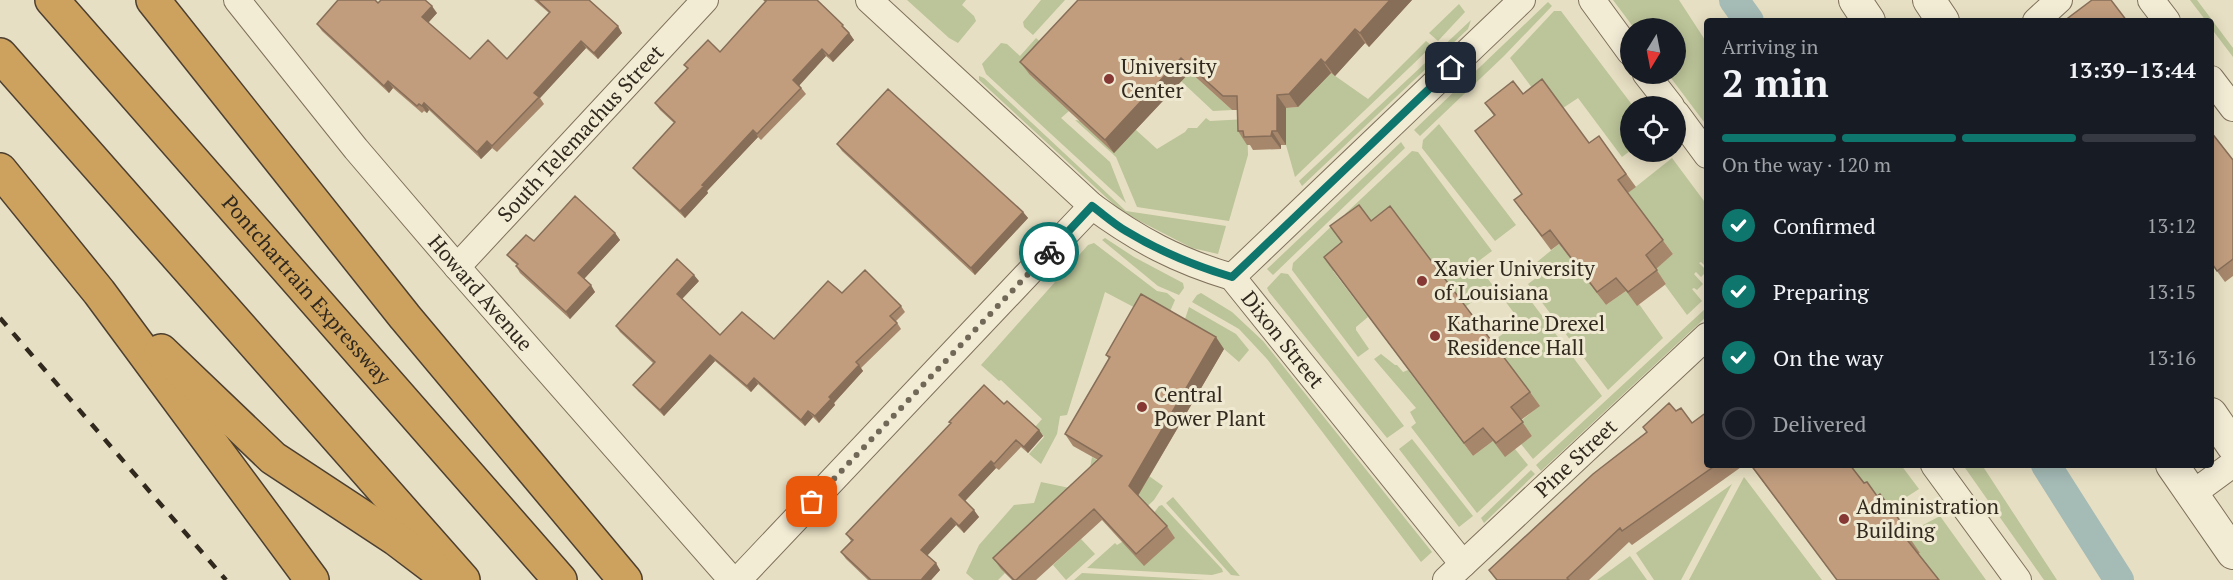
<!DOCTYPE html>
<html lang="en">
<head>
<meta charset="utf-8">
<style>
  :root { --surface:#171b24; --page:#20242c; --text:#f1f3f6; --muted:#9ea1a6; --line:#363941; --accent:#0f766e }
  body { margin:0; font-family:"PT Serif",serif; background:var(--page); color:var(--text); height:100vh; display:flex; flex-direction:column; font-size:22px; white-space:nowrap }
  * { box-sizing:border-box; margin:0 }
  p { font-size:20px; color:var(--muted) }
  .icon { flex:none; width:33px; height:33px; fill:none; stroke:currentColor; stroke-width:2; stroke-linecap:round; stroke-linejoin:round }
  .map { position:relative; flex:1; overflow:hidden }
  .sheet { position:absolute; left:1704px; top:18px; width:510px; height:450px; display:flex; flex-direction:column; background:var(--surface); border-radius:6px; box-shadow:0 3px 15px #0003 }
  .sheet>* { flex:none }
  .needle { width:39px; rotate:190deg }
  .buttons { position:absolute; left:1620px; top:18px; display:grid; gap:12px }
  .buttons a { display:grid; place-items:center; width:66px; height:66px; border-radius:50%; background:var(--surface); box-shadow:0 3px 15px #0003; font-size:30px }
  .pin { position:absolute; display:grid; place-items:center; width:51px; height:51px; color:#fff; margin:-26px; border-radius:12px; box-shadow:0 3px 9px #0006 }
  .courier { position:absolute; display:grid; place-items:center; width:60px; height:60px; margin:-30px; border:4px solid #0f766e; border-radius:50%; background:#fff; color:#222; box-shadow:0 2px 8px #0007 }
  .headline em { font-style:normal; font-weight:700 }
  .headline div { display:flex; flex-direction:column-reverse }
  .headline { display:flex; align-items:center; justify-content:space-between; height:102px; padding:0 18px }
  h1 { font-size:39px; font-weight:700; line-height:45px }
  .bar { display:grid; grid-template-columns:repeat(4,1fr); gap:9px 6px; align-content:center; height:72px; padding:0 18px }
  .bar i { height:8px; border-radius:4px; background:var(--line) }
  .bar .current { background:var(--accent) }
  .bar p { grid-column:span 4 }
  ol { padding:0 18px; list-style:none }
  li { display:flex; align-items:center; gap:18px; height:66px }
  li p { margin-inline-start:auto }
  li .icon { padding:6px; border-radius:50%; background:var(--accent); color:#fff; stroke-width:4 }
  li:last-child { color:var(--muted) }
  li i { width:33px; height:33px; border:3px solid var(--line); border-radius:50% }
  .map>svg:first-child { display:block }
</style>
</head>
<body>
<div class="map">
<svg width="2233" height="580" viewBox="0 0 2233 580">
  <rect width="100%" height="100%" fill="#e7dfc3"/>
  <path fill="#bcc499" d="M907,0H966L962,5L974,16L976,21L958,43L949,38Z
    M1041,0H1065L1033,35L1024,27L1023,22Z
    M1613,0H1679L1707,43V126L1668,74H1676V28H1634Z
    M2190,0H2197L2233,48V57L2211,28V21H2206Z
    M1548,2L1552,6L1504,56L1420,136L1414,130Z
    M1459,4L1465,12L1438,41L1429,33Z
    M1554,11H1561L1633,106H1630V151L1622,157L1578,98L1563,108L1541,100L1510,58Z
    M1471,20L1468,29L1302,186L1299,181Z
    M1036,38L1052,52L1030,75L1069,111L1061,118L1110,162L1126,203L986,74L982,64L1001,43L1007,44L1020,56Z
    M1426,41L1432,46L1295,177L1286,145V108L1298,107L1331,73L1368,99Z
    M1190,72L1232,110L1213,111L1181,81Z
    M979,76L984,78L1126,211L1226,226L1218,254L1192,248L1122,212L979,80Z
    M1206,118L1210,121L1247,119L1248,155L1229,221L1137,207L1116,157L1075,120L1136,130L1157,149L1185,132L1188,128H1197Z
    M1439,124L1516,225L1495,241L1422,148L1423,140Z
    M1401,142L1405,148L1273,275L1267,269Z
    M1412,151L1418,152L1492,251L1476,263L1494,287L1465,307L1356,227L1345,214Z
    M1672,158L1707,205V264L1705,266L1701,262L1699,263L1707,271L1701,277L1696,272L1694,274L1703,284L1697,290L1694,288L1692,289L1702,301L1687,315L1665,285L1666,284L1655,269L1673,254L1628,193Z
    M1340,218L1351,231V256L1333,271L1368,317L1356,327V330L1369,349L1358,357L1292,270L1293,263Z
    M1105,238L1134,257L1183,283L1184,288L1179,295L1158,286L1102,240Z
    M1094,243L1157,291L1167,293L1175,300L1168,316L1145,313L1105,292L1067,415L1060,416L1057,434L1041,464L1029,454L1044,437L1035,427L1042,419L1001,380L999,381L981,365L1088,245Z
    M1559,244L1606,305L1626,291L1637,305L1639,304L1663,338L1608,390L1528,284L1544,272L1537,262Z
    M1281,273L1288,274L1404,426L1387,438L1269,292L1267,288Z
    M1522,289L1602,396L1533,459L1521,444L1532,436L1521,421L1539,406L1492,342L1520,321L1505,301Z
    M1201,293L1232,312L1263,341L1432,552L1421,562L1267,359L1239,329L1192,302L1197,295Z
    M1189,307L1236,334L1249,350L1239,362L1224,349L1183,325Z
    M1706,308L1707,316L1541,471L1536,465Z
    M1381,354L1395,365H1397L1403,372L1408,370L1473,456L1493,441L1515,449L1528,465L1477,513L1411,427L1416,423L1410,412L1416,408L1374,359Z
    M1412,439L1473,516L1459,527L1399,449Z
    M1092,457L1143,487L1149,476L1163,486L1154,500L1118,534L1086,489Z
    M1849,465H1901L1919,489L1905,498L1904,507L1894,514L1873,497Z
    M1963,465H1982L2057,580H2044Z
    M1531,470L1535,474L1484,523L1481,518Z
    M1744,477L1822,580H1689Z
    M1041,482L1084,491L1002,569L1005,573L998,580H974L966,573L979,545L1014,505L1034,503Z
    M1732,484L1681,580H1654L1636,553Z
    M1173,497L1240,576L1231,575L1166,503Z
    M1162,505L1222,569L1223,572L1212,575L1087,568L1115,543L1117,545L1122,542L1153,514L1159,506Z
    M1940,516L1986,580H1938L1918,554L1920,553L1908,538L1910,536L1908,533Z
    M1081,539L1095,554L1066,580L1053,565Z
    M1630,556L1647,580H1597Z
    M1082,573L1205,580H1074Z"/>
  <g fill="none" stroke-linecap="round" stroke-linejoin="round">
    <path stroke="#a5bbb6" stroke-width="30" d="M1734,0L1749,21
      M2046,465L2119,580"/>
    <g stroke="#7f715c" stroke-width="28">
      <g id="minor">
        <path id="s1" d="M237,0L356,149L457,267L732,580"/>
        <path id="s2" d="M869,0L1092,206C1138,240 1178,261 1232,277L1463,564"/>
        <path d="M1592,0L1630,52"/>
        <path d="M2151,0L2167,21"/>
        <path d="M2036,21L2059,0"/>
        <path d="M1646,74L1671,106"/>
        <path d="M2211,79L2233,108"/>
        <path d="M1676,113L1707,155"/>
        <path id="s3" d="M457,267L705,0"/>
        <path d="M1232,277L1522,0"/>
        <path d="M1934,465L2018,580"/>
        <path d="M2192,494L2233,464"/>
        <path d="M738,580L1092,206"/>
        <path id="s4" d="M1446,580L1707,336"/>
      </g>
    </g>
    <g stroke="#7f715c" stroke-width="34">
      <path id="tertiary" d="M1855,0L1869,21
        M1929,0L1943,21
        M2211,414L2233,446
        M2172,465L2233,553"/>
    </g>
    <g stroke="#4d3f30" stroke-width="36">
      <g id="motorway">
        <path id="s5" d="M52,0L560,580"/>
        <path d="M153,0L405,317L625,580"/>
        <path d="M0,55L463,580"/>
        <path d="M0,170L99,292L312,580"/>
        <path d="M161,351L273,458L396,539L433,567"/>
      </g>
    </g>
    <use href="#minor" stroke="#f3ecd5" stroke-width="26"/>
    <use href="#tertiary" stroke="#f3ecd5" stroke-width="32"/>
    <use href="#motorway" stroke="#cca25e" stroke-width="33"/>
    <path stroke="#31281e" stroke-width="4.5" stroke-dasharray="10 10" stroke-linecap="butt" d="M0,318L226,580"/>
  </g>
  <path fill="#a6876c" d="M534,0H589L622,33L598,59L586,48L540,98L544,104L497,152L492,148L481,159L429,110L427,113L424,111L422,113L393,88L389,93L322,31L317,24L378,3L437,13L428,23L470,59H507L549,13Z
    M763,0H817L848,31L854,40L833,62L826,56L799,85L806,94L761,140L758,137L707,191L708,193L685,218L638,174L633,168L674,123L660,110L655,103L687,69L684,65L720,52L765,2Z
    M1078,0H1412L1369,47L1365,43L1335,76L1331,73L1298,107L1286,108V145H1281V149L1253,150L1250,145H1247L1238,131L1237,110H1232L1190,72L1114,153L1030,75L1020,62Z
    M1523,94L1589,143L1599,136L1636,187L1628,193L1673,254L1656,269L1666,284L1637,306L1626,291L1606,305L1559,244L1551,250L1514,200L1522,195L1494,116L1485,103Z
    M2211,132L2233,160V276L2225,282L2211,263Z
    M837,144L1023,212L1028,218L975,275L842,151Z
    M1371,221L1530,392L1540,406L1521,420L1532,436L1505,457L1493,441L1473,456L1324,257Z
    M615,233L620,240L584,279L595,292L570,319L520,273L516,266L517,265L512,261L507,255L534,241Z
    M699,281L682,299L720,335L774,339L842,293L901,306L905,312L896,321L901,329L861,368L863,371L834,403L835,405L819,423L813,417L805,426L758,384L751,392L715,361L664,416L638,391L633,385L653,363L620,332L616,326Z
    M1224,349L1138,496L1167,526L1175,538L1144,566L1102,520L1036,580H1012L1001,569L993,558L1098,460L1073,446L1065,434L1109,359L1106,355Z
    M1004,404L1039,430L1043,436L1028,453L1021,447L999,470L996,468L965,501L979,517L964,533L956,525L927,555L940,570L931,580H868L846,559L841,552L851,541L846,534Z
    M1707,465H1744L1632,545L1629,542L1589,580H1496Z
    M1750,465H1850L1864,483L1877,496L1901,522L1910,536L1909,537L1920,553L1918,554L1939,580H1837Z"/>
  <path fill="#876e58" d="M1390,0H1412L1369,47L1360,33Z
    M432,6L437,13L427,24L422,17Z
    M618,26L622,33L598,59L594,53Z
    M1355,29L1365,43L1335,76L1325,63Z
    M849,33L854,40L833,62L829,56Z
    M581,41L586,48L540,98L534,93Z
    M822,49L826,56L798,87L793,80Z
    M1181,58L1190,72L1114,153L1105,140Z
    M1321,59L1331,73L1298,107L1289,94Z
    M388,81L393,88L389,93L384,86Z
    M1277,95L1286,108V145L1277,131Z
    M424,103L429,110L427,113L422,106Z
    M753,130L758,137L707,191L708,193L685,218L680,211L702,185Z
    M1272,131L1281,145V149L1271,136Z
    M487,141L492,148L481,159L477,152Z
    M1023,212L1028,218L975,275L971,268Z
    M615,233L620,240L583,280L578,273Z
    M694,275L699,281L681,300L677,294Z
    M591,285L595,292L570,319L566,312Z
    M1216,337L1224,349L1137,497L1129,486Z
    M710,355L715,361L664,416L660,410Z
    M859,365L863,371L834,403L835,405L819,423L815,416L829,397Z
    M754,378L758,384L751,392L747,386Z
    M808,411L813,417L805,426L801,420Z
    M1039,430L1043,436L1028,453L1024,447Z
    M991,461L996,468L964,502L959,495Z
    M974,510L979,517L964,533L959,526Z
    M951,518L956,525L926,557L921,550Z
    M936,563L940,570L931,580H921Z"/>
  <path fill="#c19d7e" stroke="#876e58" stroke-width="1.5" d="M338,0H375L378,3L381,0H425L432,6L422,17L470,59L488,40L507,59L550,12L537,0H589L618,26L594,53L581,41L534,93L539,97L492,146L487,141L477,152L424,103L422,106L419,104L417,106L388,81L384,86L317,24Z
    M765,0H817L843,25L842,26L849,33L829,56L822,49L793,80L801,88L757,134L753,130L702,185L704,186L680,211L633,168L675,122L655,103L688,68L684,65L708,40L720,52L766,1Z
    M1078,0H1390L1360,33L1355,29L1325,63L1321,59L1289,94L1277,95V131H1272L1271,136L1244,137L1243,131H1238L1237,96H1223L1181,58L1105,140L1020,62Z
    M2092,0H2111L2127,21H2064Z
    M1542,79L1589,143L1599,136L1626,174L1618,180L1663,240L1646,255L1657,270L1628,292L1616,278L1597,292L1550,230L1542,236L1514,200L1522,194L1475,131L1495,115L1485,103L1513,81L1523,94Z
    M888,89L1023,212L971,268L837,144Z
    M2211,132L2233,160V259L2217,271L2211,262Z
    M575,196L615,233L578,273L591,285L566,312L516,266L518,264L507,255L526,235L534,241Z
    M1359,205L1371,221L1390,206L1530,392L1511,407L1523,422L1496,443L1483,428L1464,443L1324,257L1342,242L1330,226Z
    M677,259L694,275L677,294L720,335L742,312L774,339L828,281L842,293L865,270L901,306L890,316L897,323L856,362L859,365L829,397L831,399L815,416L808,411L801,420L754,378L747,386L710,355L660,410L633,385L655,362L616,326Z
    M1141,294L1216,337L1129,486L1167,526L1136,554L1094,509L1016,580H1014L993,558L1102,456L1065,434L1110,357L1106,355Z
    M984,385L1004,404L1007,401L1039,430L1024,447L1016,440L994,464L991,461L959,495L974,510L959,526L951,518L921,550L936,563L921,580H871L841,552L853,540L846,534L951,423L949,422Z
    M1669,403L1676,411L1681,408L1692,423L1707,412V465H1716L1622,531L1620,528L1567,578L1569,580H1497L1489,570L1593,474L1647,432L1643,427Z
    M1751,465H1850L1864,483L1867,482L1877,496L1880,494L1901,522L1899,524L1910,539L1908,541L1939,580H1837Z"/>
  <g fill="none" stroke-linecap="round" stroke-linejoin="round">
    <path stroke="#716858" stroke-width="6" stroke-dasharray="0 10.8" d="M812,502L1049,252"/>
    <path stroke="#0f766e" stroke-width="8" d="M1049,252L1092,206C1103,214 1114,224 1126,231C1159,251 1195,266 1232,277L1451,68"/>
  </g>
  <g fill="#863834" stroke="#f0e9d2" stroke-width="2">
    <circle cx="1109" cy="79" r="6"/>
    <circle cx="1422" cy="281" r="6"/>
    <circle cx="1435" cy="336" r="6"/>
    <circle cx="1142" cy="407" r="6"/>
    <circle cx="1844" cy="519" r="6"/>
  </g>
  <g text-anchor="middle" stroke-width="6" stroke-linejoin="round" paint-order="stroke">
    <g font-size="21" fill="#31281e" stroke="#f0e9d2" text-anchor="start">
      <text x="1121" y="74">University<tspan x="1121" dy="24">Center</tspan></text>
      <text x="1434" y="276">Xavier University<tspan x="1434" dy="24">of Louisiana</tspan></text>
      <text x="1447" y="331">Katharine Drexel<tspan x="1447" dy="24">Residence Hall</tspan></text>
      <text x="1154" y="402">Central<tspan x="1154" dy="24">Power Plant</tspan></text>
      <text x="1856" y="514">Administration<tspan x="1856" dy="24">Building</tspan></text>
    </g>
    <g font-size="21" fill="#31281e" stroke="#f0e9d2">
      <text dy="7" stroke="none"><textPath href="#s3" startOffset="182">South Telemachus Street</textPath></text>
      <text dy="7" stroke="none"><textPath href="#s5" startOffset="386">Pontchartrain Expressway</textPath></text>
      <text dy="7" stroke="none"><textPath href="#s1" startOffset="381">Howard Avenue</textPath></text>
      <text dy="7" stroke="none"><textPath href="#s2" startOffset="542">Dixon Street</textPath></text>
      <text dy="7" stroke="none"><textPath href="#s4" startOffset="178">Pine Street</textPath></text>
    </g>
  </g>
</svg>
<div class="buttons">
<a><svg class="needle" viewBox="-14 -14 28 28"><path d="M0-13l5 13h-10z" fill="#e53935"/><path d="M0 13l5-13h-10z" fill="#9ea1a6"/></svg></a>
<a><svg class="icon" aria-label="locate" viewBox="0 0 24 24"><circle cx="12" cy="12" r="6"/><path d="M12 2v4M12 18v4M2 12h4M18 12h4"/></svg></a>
</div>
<div class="pin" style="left:812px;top:502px;background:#ea580c"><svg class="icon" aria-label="bag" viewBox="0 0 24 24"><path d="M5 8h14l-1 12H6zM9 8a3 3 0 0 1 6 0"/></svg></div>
<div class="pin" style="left:1451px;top:68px;background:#1f2937"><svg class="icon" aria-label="home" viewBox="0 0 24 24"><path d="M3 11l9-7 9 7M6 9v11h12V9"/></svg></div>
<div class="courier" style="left:1049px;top:252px"><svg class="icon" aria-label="bike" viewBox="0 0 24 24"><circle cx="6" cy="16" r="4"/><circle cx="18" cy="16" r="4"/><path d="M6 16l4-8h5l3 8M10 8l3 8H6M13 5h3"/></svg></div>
<section class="sheet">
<div class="headline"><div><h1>2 min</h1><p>Arriving in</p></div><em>13:39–13:44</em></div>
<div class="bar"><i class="current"></i><i class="current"></i><i class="current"></i><i></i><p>On the way · 120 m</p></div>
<ol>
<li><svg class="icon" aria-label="check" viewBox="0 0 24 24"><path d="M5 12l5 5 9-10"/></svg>Confirmed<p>13:12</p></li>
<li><svg class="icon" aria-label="check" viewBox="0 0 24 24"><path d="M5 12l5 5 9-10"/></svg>Preparing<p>13:15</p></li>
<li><svg class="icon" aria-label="check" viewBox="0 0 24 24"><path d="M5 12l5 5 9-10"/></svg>On the way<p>13:16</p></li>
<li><i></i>Delivered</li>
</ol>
</section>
</div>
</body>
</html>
